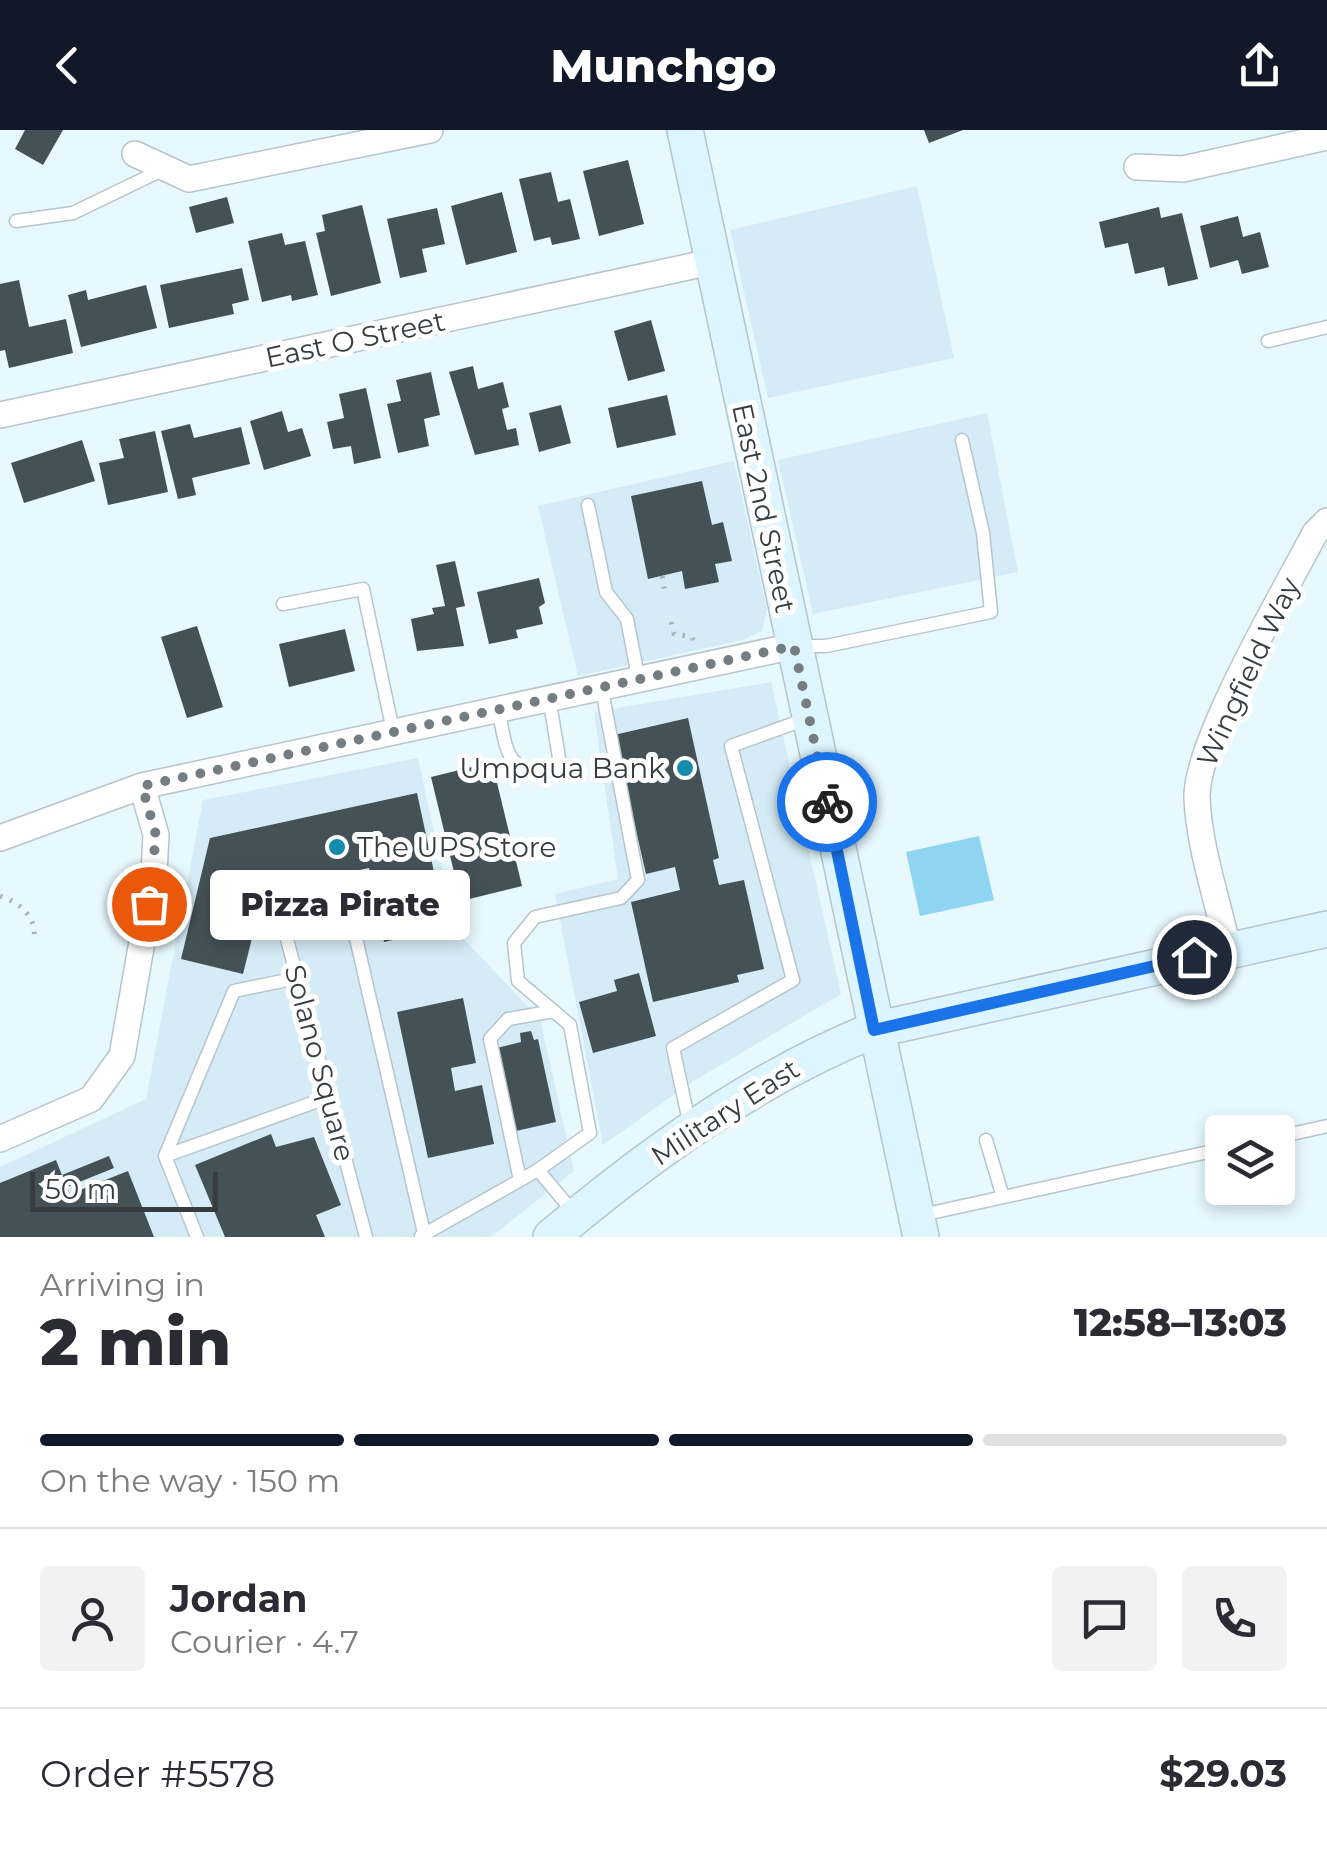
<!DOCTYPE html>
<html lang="en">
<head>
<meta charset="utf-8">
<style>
  :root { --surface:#fff; --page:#f2f2f3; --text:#2b2b33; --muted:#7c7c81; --line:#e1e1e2; --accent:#111827 }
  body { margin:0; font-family:Montserrat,sans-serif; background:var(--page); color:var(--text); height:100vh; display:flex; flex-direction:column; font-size:38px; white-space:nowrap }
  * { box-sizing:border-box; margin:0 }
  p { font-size:32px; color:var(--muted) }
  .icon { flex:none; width:55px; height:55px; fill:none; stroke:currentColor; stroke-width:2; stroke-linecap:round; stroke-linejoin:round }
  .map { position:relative; height:1107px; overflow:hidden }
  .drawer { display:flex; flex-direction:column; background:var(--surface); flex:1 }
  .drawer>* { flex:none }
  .fabs { position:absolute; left:1205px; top:985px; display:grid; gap:20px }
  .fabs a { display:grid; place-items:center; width:90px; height:90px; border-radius:10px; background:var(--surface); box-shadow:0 5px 15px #0003; font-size:50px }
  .scale { position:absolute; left:30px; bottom:25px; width:188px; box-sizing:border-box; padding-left:10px; border:5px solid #363c3f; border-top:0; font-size:28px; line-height:35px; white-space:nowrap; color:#363c3f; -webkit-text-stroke:8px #fff; paint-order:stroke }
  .pin { position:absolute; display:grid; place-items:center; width:85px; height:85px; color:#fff; margin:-42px; border:5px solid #fff; border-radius:50%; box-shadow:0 2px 10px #0007 }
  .courier { position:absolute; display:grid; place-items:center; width:100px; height:100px; margin:-50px; border:8px solid #1a73e8; border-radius:50%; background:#fff; color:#222; box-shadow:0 2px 12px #0007 }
  .bubble { position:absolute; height:70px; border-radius:10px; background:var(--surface); box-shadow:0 5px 15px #0003; font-size:32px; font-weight:800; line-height:70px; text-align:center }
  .headline em { font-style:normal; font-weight:800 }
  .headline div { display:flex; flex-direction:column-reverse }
  .headline { display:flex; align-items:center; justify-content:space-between; height:170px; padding:0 40px }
  h1 { font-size:65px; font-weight:800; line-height:75px }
  .bar { display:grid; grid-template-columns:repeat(4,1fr); gap:15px 10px; align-content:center; height:120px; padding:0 40px }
  .bar i { height:12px; border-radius:8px; background:var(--line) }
  .bar .active { background:var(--accent) }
  .bar p { grid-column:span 4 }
  .line { display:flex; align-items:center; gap:25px; padding:0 40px; border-top:2px solid var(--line) }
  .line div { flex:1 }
  .round { display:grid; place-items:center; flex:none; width:105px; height:105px; border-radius:10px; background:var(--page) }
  header { display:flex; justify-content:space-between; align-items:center; height:130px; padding:0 40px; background:var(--accent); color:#fff; font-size:45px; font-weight:800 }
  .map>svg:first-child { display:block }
</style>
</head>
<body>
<header><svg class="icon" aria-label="back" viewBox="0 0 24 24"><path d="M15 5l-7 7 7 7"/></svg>Munchgo<svg class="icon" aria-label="share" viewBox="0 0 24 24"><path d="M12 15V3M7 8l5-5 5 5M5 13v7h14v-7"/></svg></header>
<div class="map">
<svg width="1327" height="1107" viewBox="0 0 1327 1107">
  <rect width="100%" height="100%" fill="#e8f8ff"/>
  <path fill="#d5ecf6" d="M917,56L954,228L768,268L730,100Z
    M987,283L1018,442L813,484L778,330Z
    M734,331L767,479L762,501L743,510L578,546L538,376Z
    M771,552L841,864L692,952L603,1015L555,764L618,749L594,582Z
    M418,628L455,800L540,889L574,1041L491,1107H0V1037L146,969L203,670Z"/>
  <path fill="#8fd5f1" d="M979,706L994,770L920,786L906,722Z"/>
  <path fill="#445157" d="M25,0H63L43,35L15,19Z
    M924,0H963L929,13Z
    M628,30L644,94L599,106L583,41Z
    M551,42L558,72L570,69L580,109L552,115L550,107L534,111L519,49Z
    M502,62L517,122L466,135L451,76Z
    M227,67L234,93L196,103L189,77Z
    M362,75L381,153L331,166L316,103L325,101L322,85Z
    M1159,77L1161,88L1182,83L1198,149L1168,156L1164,137L1135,144L1128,113L1105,118L1099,92Z
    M437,78L445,114L422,119L427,142L400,148L387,89Z
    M1238,86L1243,107L1260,102L1269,137L1242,144L1238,130L1210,138L1200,96Z
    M282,103L285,115L305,111L318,165L292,171L291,165L262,172L248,111Z
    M242,138L249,170L232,174L234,184L169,198L160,155Z
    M19,150L29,197L66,189L73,223L9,238L5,220L0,221V154Z
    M146,155L157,198L81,217L68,165L86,160L88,170Z
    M651,190L665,241L628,251L614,201Z
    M473,236L478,259L503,252L509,277L502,279L507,300L516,298L519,315L475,325L449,242Z
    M431,242L440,285L424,289L429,316L398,323L387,274L401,271L396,250Z
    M366,258L381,328L354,334L351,316L333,319L327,292L344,288L339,264Z
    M667,265L676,305L617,318L608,278Z
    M561,275L571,313L539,322L529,283Z
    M282,281L288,302L302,298L311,326L264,340L250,291Z
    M190,294L194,308L241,297L250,334L192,348L196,365L178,369L161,301Z
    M155,301L168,362L108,375L99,333L124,328L119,309Z
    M82,310L95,351L24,373L11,333Z
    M702,351L712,395L723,392L732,431L715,434L719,452L685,459L682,441L648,449L631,366Z
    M455,431L465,476L456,478L464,516L417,521L411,489L434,484L432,478L445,476L436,435Z
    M539,448L545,473L539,477L543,494L516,500L518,508L489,514L477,462Z
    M197,496L223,577L187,588L161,507Z
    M345,499L355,541L289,557L279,514Z
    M688,588L719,728L713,730L719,755L744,750L764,839L737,845L739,852L653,872L631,772L680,760L675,737L646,744L614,605Z
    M492,632L522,756L461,771L431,647Z
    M417,663L446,798L384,812L369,738L264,760L243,844L181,829L210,708Z
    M639,843L656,906L593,923L579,872L617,861L614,850Z
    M463,868L476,933L451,938L455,961L482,955L494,1014L428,1028L397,882Z
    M531,901L534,910L538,909L556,992L516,1001L497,918L521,912L520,903Z
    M271,1004L276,1017L314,1007L341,1075L316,1085L325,1107H225L195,1035Z
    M109,1026L114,1038L67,1057L70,1064L128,1041L154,1107H0V1053L56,1030L62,1045Z"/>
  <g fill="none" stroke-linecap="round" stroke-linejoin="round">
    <g stroke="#b6c5cb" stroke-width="15">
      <path id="lane" d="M16,91L73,83L164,39
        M1268,211L1327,197
        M588,375L606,462L627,489L638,546
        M283,474L363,459L393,601
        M796,516H826L991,482L983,403L962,310
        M498,578C508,627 505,644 561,640L549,567
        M690,996L673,918L793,850L731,616L806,589
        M1278,1007L1327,996
        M986,1010L1003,1067
        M165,1026L329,967
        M538,1040L590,1003L570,895L518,851L514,813L535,787L621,768L638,750L601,555
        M520,1050L490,909L508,889L554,881
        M917,1086L1222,1019
        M421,1106L538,1040L574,1083
        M197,1107L165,1026L234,861L297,848
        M366,1107L284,798L349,778L424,1103"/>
    </g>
    <g stroke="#b6c5cb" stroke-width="28">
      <path id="street" d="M135,24L189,49L430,0
        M1137,37L1183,39L1327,7
        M0,285L711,132
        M0,708L142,656L794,516
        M1228,819C1218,771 1199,718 1197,668C1195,613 1286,459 1315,403L1327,391
        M0,1009L91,969L122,926L154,743L156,705L142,656"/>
    </g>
    <g stroke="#b6c5cb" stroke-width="38">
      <path id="secondary" d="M685,0L921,1107
        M551,1107C650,1024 755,948 874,900L1327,799"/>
    </g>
    <path stroke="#a8b5ba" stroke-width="5" stroke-dasharray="2.5 8" stroke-linecap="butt" d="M662,446L665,463
      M671,492L674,504L692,507L694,512
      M0,766C21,773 37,787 34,811"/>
    <use href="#lane" stroke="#fff" stroke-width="12"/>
    <use href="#street" stroke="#fff" stroke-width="25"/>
    <use href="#secondary" stroke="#dcf5fe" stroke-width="35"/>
  </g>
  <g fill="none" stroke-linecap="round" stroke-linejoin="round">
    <path stroke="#747e82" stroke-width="10" stroke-dasharray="0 18" d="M149,774L156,705L142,656L794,516L827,672"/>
    <path stroke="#1a73e8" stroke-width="12" d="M827,672L874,900L1194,827"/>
  </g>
  <g fill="#158bae" stroke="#fff" stroke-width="4">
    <circle cx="685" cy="638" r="10"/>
    <circle cx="337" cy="717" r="10"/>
  </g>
  <g text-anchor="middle" stroke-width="10" stroke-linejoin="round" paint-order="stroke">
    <g font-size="28" fill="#363c3f" stroke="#fff">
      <text transform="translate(355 209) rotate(-12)" y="10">East O Street</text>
      <text transform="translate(764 378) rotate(78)" y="10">East 2nd Street</text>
      <text transform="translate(1248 542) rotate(-65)" y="10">Wingfield Way</text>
      <text transform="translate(320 933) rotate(75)" y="10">Solano Square</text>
      <text transform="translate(725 982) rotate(-33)" y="10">Military East</text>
    </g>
    <g font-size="28" fill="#363c3f" stroke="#fff" text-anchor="end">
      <text x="665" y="648">Umpqua Bank</text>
      <text x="357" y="727" text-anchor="start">The UPS Store</text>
    </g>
  </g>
</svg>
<div class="fabs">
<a><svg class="icon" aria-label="layers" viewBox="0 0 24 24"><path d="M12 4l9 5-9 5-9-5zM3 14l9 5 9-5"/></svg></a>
</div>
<div class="scale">50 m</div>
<div class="pin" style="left:149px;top:774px;background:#ea580c"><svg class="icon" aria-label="bag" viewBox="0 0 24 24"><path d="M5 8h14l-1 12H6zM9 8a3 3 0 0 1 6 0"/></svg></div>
<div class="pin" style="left:1194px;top:827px;background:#1f2937"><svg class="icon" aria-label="home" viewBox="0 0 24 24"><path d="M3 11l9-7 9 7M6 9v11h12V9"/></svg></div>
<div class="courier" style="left:827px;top:672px"><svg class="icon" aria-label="bike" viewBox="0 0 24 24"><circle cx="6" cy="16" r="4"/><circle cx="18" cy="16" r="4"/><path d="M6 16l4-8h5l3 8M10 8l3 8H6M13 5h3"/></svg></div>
<div class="bubble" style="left:210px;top:740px;width:260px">Pizza Pirate</div>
</div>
<section class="drawer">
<div class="headline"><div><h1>2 min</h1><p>Arriving in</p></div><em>12:58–13:03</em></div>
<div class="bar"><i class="active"></i><i class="active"></i><i class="active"></i><i></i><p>On the way · 150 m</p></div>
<div class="line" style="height:180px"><a class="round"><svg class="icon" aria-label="person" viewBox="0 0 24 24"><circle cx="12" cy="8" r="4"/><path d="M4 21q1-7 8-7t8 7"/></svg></a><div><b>Jordan</b><p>Courier · 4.7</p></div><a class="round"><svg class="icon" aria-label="chat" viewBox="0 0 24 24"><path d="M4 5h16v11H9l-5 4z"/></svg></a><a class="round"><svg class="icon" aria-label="phone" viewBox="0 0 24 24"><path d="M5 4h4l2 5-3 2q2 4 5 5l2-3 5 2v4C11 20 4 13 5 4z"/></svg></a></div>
<div class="line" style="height:130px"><div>Order #5578</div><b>$29.03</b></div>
</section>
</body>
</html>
